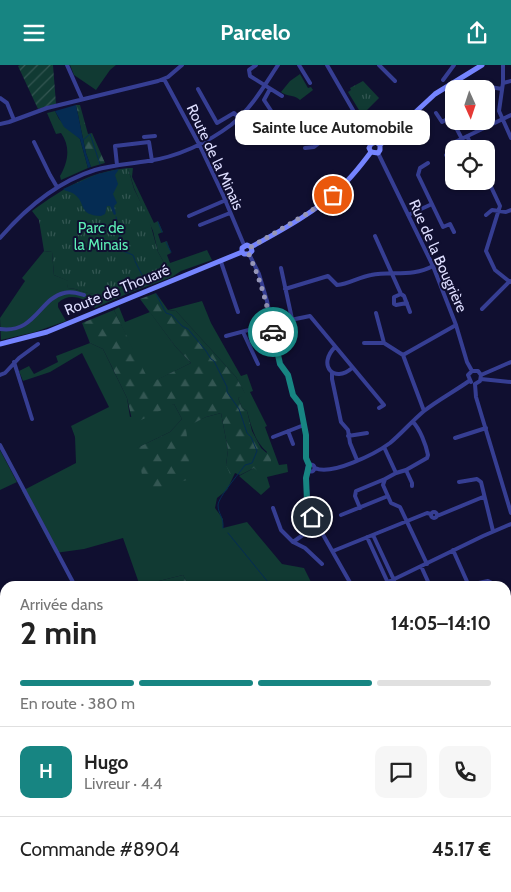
<!DOCTYPE html>
<html lang="fr">
<head>
<meta charset="utf-8">
<style>
  :root { --surface:#fff; --page:#f6f6f6; --text:#222; --muted:#767676; --line:#e0e0e0; --accent:#178582 }
  body { margin:0; font-family:Cabin,sans-serif; background:var(--page); color:var(--text); height:100vh; display:flex; flex-direction:column; font-size:19px; white-space:nowrap }
  * { box-sizing:border-box; margin:0 }
  p { font-size:16px; color:var(--muted) }
  .icon { flex:none; width:28px; height:28px; fill:none; stroke:currentColor; stroke-width:2; stroke-linecap:round; stroke-linejoin:round }
  .map { position:relative; flex:1; overflow:hidden }
  .drawer { position:absolute; left:0px; top:516px; width:511px; height:311px; display:flex; flex-direction:column; background:var(--surface); border-radius:15px 15px 0 0; box-shadow:0 1px 4px #0004 }
  .drawer>* { flex:none }
  .needle { width:32px; rotate:177deg }
  .buttons { position:absolute; left:445px; top:15px; display:grid; gap:10px }
  .buttons a { display:grid; place-items:center; width:50px; height:50px; border-radius:10px; background:var(--surface); box-shadow:0 1px 4px #0004; font-size:25px }
  .pin { position:absolute; display:grid; place-items:center; width:42px; height:42px; color:#fff; margin:-21px; border:2px solid #fff; border-radius:50%; box-shadow:0 1px 5px #0007 }
  .courier { position:absolute; display:grid; place-items:center; width:50px; height:50px; margin:-25px; border:4px solid #178582; border-radius:50%; background:#fff; color:#222; box-shadow:0 1px 6px #0007 }
  .bubble { position:absolute; height:35px; border-radius:10px; background:var(--surface); box-shadow:0 1px 4px #0004; font-size:16px; font-weight:700; line-height:35px; text-align:center }
  .head em { font-style:normal; font-weight:700 }
  .head div { display:flex; flex-direction:column-reverse }
  .head { display:flex; align-items:center; justify-content:space-between; height:85px; padding:0 20px }
  h1 { font-size:32px; font-weight:700; line-height:38px }
  .bar { display:grid; grid-template-columns:repeat(4,1fr); gap:8px 5px; align-content:center; height:60px; padding:0 20px }
  .bar i { height:6px; border-radius:4px; background:var(--line) }
  .bar .selected { background:var(--accent) }
  .bar p { grid-column:span 4 }
  .line { display:flex; align-items:center; gap:12px; padding:0 20px; border-top:1px solid var(--line) }
  .line div { flex:1 }
  .round { display:grid; place-items:center; flex:none; width:52px; height:52px; border-radius:10px; background:var(--page) }
  header { display:flex; justify-content:space-between; align-items:center; height:65px; padding:0 20px; background:var(--accent); color:#fff; font-size:22px; font-weight:700 }
  .map>svg:first-child { display:block }
</style>
</head>
<body>
<header><svg class="icon" aria-label="menu" viewBox="0 0 24 24"><path d="M4 6h16M4 12h16M4 18h16"/></svg>Parcelo<svg class="icon" aria-label="share" viewBox="0 0 24 24"><path d="M12 15V3M7 8l5-5 5 5M5 13v7h14v-7"/></svg></header>
<div class="map">
<svg width="511" height="827" viewBox="0 0 511 827">
  <defs>
    <pattern id="forest-firs" width="22" height="20" patternUnits="userSpaceOnUse" patternTransform="scale(1.25)"><rect width="22" height="20" fill="#113a33"/><path d="M5 1l3.5 6h-7zM16 11l3.5 6h-7z" fill="#335652"/></pattern>
    <pattern id="park-tufts" width="24" height="20" patternUnits="userSpaceOnUse" patternTransform="scale(1.25)"><rect width="24" height="20" fill="#113a33"/><path d="M3 7l-1-3M5 7V3M7 7l1-3M15 17l-1-3M17 17v-4M19 17l1-3" fill="none" stroke="#335652"/></pattern>
    <pattern id="garden-furrows" width="10" height="10" patternUnits="userSpaceOnUse" patternTransform="scale(1.25)"><rect width="10" height="10" fill="#113a33"/><path d="M-1 1l2-2M0 10L10 0M9 11l2-2" fill="none" stroke="#335652"/></pattern>
  </defs>
  <rect width="100%" height="100%" fill="#100f30"/>
  <path fill="#113a33" d="M70,0H116L110,5L96,25L74,10Z
    M300,9L308,23L311,22L313,25L300,35C294,29 287,32 281,27L290,16Z
    M55,46L59,54L80,74L88,103L61,115L60,111C68,97 71,82 61,68L56,69L47,48Z
    M128,103H133L132,112L154,158L158,156L163,167L158,169L161,178L167,176L171,188L167,190L170,198L207,185L212,195L181,206L172,212L158,187L153,166L134,123Z
    M44,186L52,187L54,210L69,216L67,223C77,223 85,228 95,229C105,231 116,225 126,222L129,228L95,243C85,233 69,227 58,238V242L66,256L35,267L1,275L0,253L25,216L22,213Z
    M202,236L211,258L241,311L247,309L253,326L250,327L267,361L265,362L279,400L287,399L288,407L267,412L270,422L261,430L239,411L254,403L267,387C255,377 251,361 247,346L242,343L238,333L245,329L236,312L176,246L168,245Z
    M119,242L125,257L150,247L175,281L191,298L149,319L114,245Z
    M90,278L103,284L127,333L130,352L174,339L182,354L170,367L137,383L206,352L221,348L228,385L226,400L235,408L227,425L217,433L215,443L223,454V463L247,457L282,499L304,503L313,521H189L183,510L151,518L152,521H140L123,473L84,484L55,488L22,426L76,398L75,372L71,361L109,342L82,288L50,307L23,316L19,306L29,301L34,309L58,297L56,291Z
    M0,385L17,417L0,425Z"/>
  <path fill="url(#forest-firs)" d="M76,40H80L88,69L92,68L105,98L91,102L86,88Z
    M156,228L168,245L176,246L236,312L246,330L238,333L242,343L247,346L252,366L261,383L271,392V400L260,408L254,403L240,410L235,408L230,409L226,400L228,385L221,348L206,352L186,362L191,414L145,426L137,383L170,367L182,354L174,339L133,359L127,333L111,300L103,284L90,278L82,258L114,245L150,318L191,298L175,281L140,234Z
    M183,510L189,521H152L151,518Z"/>
  <path fill="url(#park-tufts)" d="M363,16L379,33L362,50L348,27L351,25L350,23Z
    M128,103L134,124L149,154L158,187L172,212L129,228L126,222C116,226 105,231 94,229C85,228 77,223 67,223L68,216L54,210L52,187L44,186L39,155L32,146C64,123 88,107 128,103Z"/>
  <path fill="url(#garden-furrows)" d="M20,0H53L56,39L38,44L18,1Z"/>
  <path fill="#052c53" d="M76,40L86,88L91,102L88,103L80,74L64,62L55,46Z
    M119,104L115,110L118,119L113,129L117,138L114,141L116,149L114,150L110,141H107L105,149L101,151C77,150 87,138 74,129C70,126 67,127 63,124L98,109Z"/>
  <g fill="none" stroke-linecap="round" stroke-linejoin="round">
    <path stroke="#052c53" stroke-width="1" d="M83,75L90,69L100,99
      M116,152L123,186L133,190L135,195
      M158,157L162,167
      M166,177L171,187
      M135,196L145,216
      M156,229L166,248L172,250L182,261L188,264L206,286L211,294L214,296L227,322V327L239,344L247,368L251,372L257,386L252,398L245,400C239,409 219,431 218,440C218,449 224,452 223,463
      M228,468L268,517
      M281,521L292,517L299,521
      M404,822L405,827"/>
    <path stroke="#363e93" stroke-width="4" d="M67,0L82,34
      M256,0L249,5L250,11L282,31
      M299,0L310,18
      M327,0L372,78
      M379,0L395,16
      M503,0V18L499,46L511,73
      M164,14L199,79L223,130L244,180
      M443,15L454,0
      M503,18L511,16
      M198,24L217,58L234,48L239,53
      M270,24L264,35L283,64
      M486,24L490,22L502,24
      M0,33L7,38L14,55
      M454,44L449,47V49L462,74
      M436,48L442,57L451,52
      M0,59L9,57L47,43L158,16L168,12L182,0
      M467,71L473,84
      M144,72L155,71
      M34,77L50,110L57,122
      M305,83L314,82L356,49
      M378,88L433,201L456,260L467,297L472,306
      M446,90L452,87L450,82L451,79L511,50
      M428,98L420,103L418,110L443,162L450,159L454,167
      M117,100L115,81L149,77L152,96
      M486,111L500,141L486,186L495,205L510,217
      M465,116L466,118L469,116
      M408,150L432,139
      M486,150L492,145L506,147L511,145
      M189,151L226,135
      M200,160L230,148
      M375,171L401,229L404,231L410,247
      M0,173C26,143 56,117 95,105C112,100 130,99 148,96C177,92 207,78 231,60C251,44 264,21 278,0
      M249,189L259,209L267,236L280,299L288,310L293,330L300,339L306,370V393L309,400
      M221,197L238,247
      M281,203L292,254
      M285,224L328,211L337,220C349,219 359,212 371,210C392,206 413,212 433,201
      M401,229L394,232V239L396,240L407,238
      M482,244L510,216
      M376,248L384,278
      M0,264C35,269 40,233 64,228C71,226 77,228 84,230
      M243,267L258,299
      M226,271L271,259L310,251L384,340L379,343
      M364,278H384L403,290
      M335,282C317,300 334,319 352,303
      M403,290L456,260
      M403,290L424,346
      M14,297L32,354
      M472,306H478L481,310L480,316L475,319
      M332,307V314L341,357L348,365L350,378L357,395
      M0,310L5,308L19,293L38,279
      M481,310L511,297
      M481,314L511,317
      M471,317L468,310L472,306
      M475,319L476,332L511,448
      M288,366L293,379
      M348,371L367,368
      M273,372L304,360
      M455,373L486,363
      M0,380L75,521
      M384,382L396,408L385,414L383,420L391,438L400,442L427,499
      M307.5 403a3.5 3.5 0 1 1 7 0a3.5 3.5 0 1 1-7 0Z
      M315,403C331,411 375,389 390,378C402,368 412,356 424,346C438,335 455,326 469,316
      M406,405L412,418V421
      M309,406L306,413L309,445L352,521
      M396,408L406,405L427,393L428,390C426,380 420,364 413,357
      M459,417L477,414L481,417L493,466
      M273,443L281,465L293,477L305,483L322,499
      M360,443L355,431L356,426L385,414
      M431 450a3 3 0 1 1 6 0a3 3 0 1 1-6 0Z
      M341,450L388,431
      M437,451L483,432
      M373,470L394,515
      M367,472L388,518
      M293,477L317,460
      M453,485L469,521
      M333,486L427,448L431,449
      M421,501L430,521
      M469,520L488,516L492,518V521
      M380,521L483,471L511,459
      M506,590L511,588
      M506,622H511
      M506,661L511,659
      M506,696L511,706
      M0,724L5,734
      M509,740L511,761H507L508,768H511
      M18,822L19,827
      M501,822L505,827"/>
    <path stroke="#7584ff" stroke-width="5" d="M380,80L435,29L482,0
      M371,87L369,83L371,79L376,77L380,80
      M371,87L378,88L380,85V80
      M251,182C282,165 316,147 341,122C352,112 362,99 371,87
      M242,187V183L247,180L251,182
      M242,187L244,189H249L252,186L251,182
      M0,279L47,267L242,187"/>
  </g>
  <g fill="none" stroke-linecap="round" stroke-linejoin="round">
    <path stroke="#9696b7" stroke-width="5" stroke-dasharray="0 9" d="M273,267C266,237 262,218 249,190L251,187V182L308,148L333,130"/>
    <path stroke="#178582" stroke-width="6" d="M273,267L280,299L288,310L293,330L300,339L306,370V393L309,400L306,413L307,436L312,452"/>
  </g>
  <g text-anchor="middle" stroke-width="4" stroke-linejoin="round" paint-order="stroke">
    <g font-size="15" fill="#dedeff" stroke="#100f30">
      <text transform="translate(215 92) rotate(65)" y="5">Route de la Minais</text>
      <text transform="translate(438 191) rotate(66)" y="5">Rue de la Bougrière</text>
      <text transform="translate(117 225) rotate(-22)" y="5">Route de Thouaré</text>
    </g>
    <g font-size="15" fill="#5cedb5" stroke="#100f30">
      <text x="101" y="168">Parc de<tspan x="101" dy="17">la Minais</tspan></text>
    </g>
  </g>
</svg>
<div class="buttons">
<a><svg class="needle" viewBox="-14 -14 28 28"><path d="M0-13l5 13h-10z" fill="#e53935"/><path d="M0 13l5-13h-10z" fill="#767676"/></svg></a>
<a><svg class="icon" aria-label="locate" viewBox="0 0 24 24"><circle cx="12" cy="12" r="6"/><path d="M12 2v4M12 18v4M2 12h4M18 12h4"/></svg></a>
</div>
<div class="pin" style="left:333px;top:130px;background:#ea580c"><svg class="icon" aria-label="bag" viewBox="0 0 24 24"><path d="M5 8h14l-1 12H6zM9 8a3 3 0 0 1 6 0"/></svg></div>
<div class="pin" style="left:312px;top:452px;background:#1f2937"><svg class="icon" aria-label="home" viewBox="0 0 24 24"><path d="M3 11l9-7 9 7M6 9v11h12V9"/></svg></div>
<div class="courier" style="left:273px;top:267px"><svg class="icon" aria-label="car" viewBox="0 0 24 24"><path d="M5 17H2v-5l4-1 3-4h7l3 4 3 1v5h-3M9 17h6M6 11h13"/><circle cx="7" cy="17" r="2"/><circle cx="17" cy="17" r="2"/></svg></div>
<div class="bubble" style="left:235px;top:45px;width:195px">Sainte luce Automobile</div>
<section class="drawer">
<div class="head"><div><h1>2 min</h1><p>Arrivée dans</p></div><em>14:05–14:10</em></div>
<div class="bar"><i class="selected"></i><i class="selected"></i><i class="selected"></i><i></i><p>En route · 380 m</p></div>
<div class="line" style="height:90px"><b class="round" style="background:var(--accent);color:#fff">H</b><div><b>Hugo</b><p>Livreur · 4.4</p></div><a class="round"><svg class="icon" aria-label="chat" viewBox="0 0 24 24"><path d="M4 5h16v11H9l-5 4z"/></svg></a><a class="round"><svg class="icon" aria-label="phone" viewBox="0 0 24 24"><path d="M5 4h4l2 5-3 2q2 4 5 5l2-3 5 2v4C11 20 4 13 5 4z"/></svg></a></div>
<div class="line" style="height:65px"><div>Commande #8904</div><b>45.17 €</b></div>
</section>
</div>
</body>
</html>
